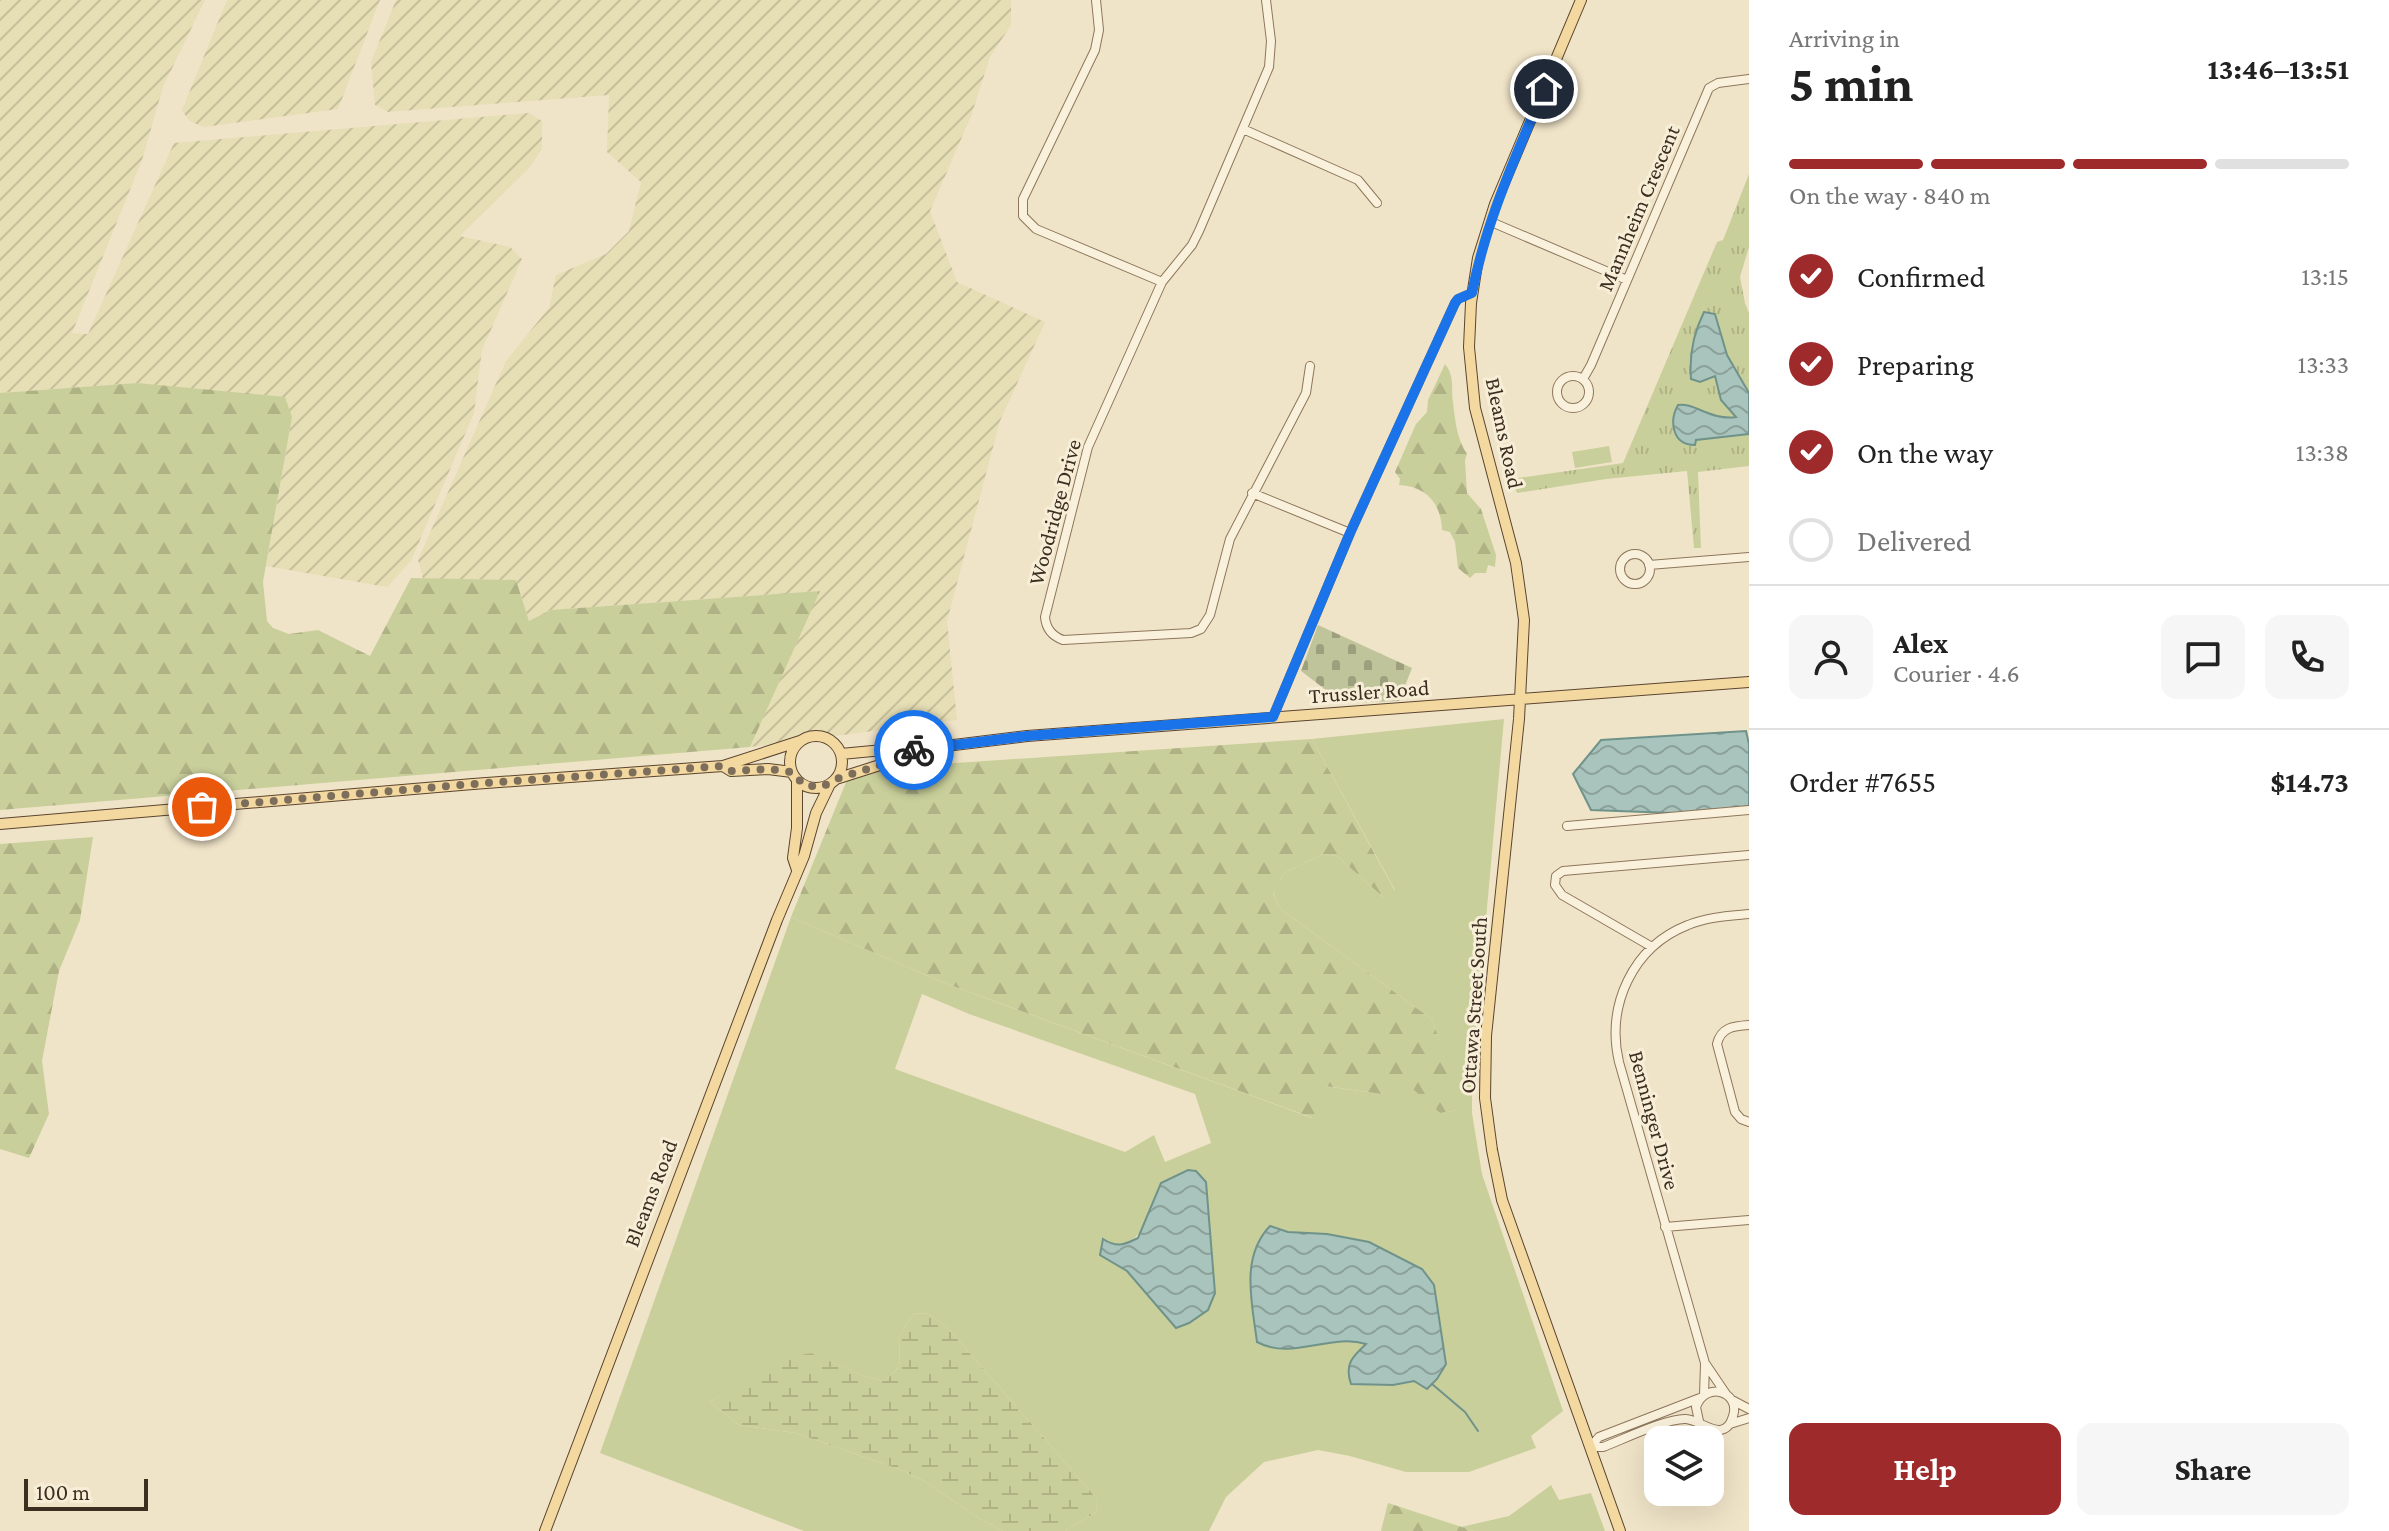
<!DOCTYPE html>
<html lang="en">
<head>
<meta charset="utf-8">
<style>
  :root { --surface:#fff; --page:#f6f6f6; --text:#222; --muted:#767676; --line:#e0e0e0; --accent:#9e2a2b }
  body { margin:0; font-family:"Crimson Pro",serif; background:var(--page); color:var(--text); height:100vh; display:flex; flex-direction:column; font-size:30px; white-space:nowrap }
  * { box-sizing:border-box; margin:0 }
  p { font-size:26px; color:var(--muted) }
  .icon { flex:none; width:44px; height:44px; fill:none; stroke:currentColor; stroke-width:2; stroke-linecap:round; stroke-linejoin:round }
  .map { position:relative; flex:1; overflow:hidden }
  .sheet { display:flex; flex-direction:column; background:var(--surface); width:640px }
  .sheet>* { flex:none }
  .buttons { position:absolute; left:1644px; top:1426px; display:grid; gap:16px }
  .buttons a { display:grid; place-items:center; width:80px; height:80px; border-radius:16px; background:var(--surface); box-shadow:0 8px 32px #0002; font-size:40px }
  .scale { position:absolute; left:24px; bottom:20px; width:124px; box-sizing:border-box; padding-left:8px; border:4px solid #3d2e20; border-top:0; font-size:22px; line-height:28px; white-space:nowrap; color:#3d2e20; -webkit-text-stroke:6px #f7eed8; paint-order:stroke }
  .pin { position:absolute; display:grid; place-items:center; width:68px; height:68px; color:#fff; margin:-34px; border:4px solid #fff; border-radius:50%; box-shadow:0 2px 8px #0007 }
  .courier { position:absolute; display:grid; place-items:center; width:80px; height:80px; margin:-40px; border:6px solid #1a73e8; border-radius:50%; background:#fff; color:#222; box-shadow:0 2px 10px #0007 }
  .overview em { font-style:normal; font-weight:700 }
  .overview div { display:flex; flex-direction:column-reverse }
  .overview { display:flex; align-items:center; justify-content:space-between; height:136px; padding:0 40px }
  h1 { font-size:52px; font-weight:700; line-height:60px }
  .bar { display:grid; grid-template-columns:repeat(4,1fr); gap:12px 8px; align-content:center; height:96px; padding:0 40px }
  .bar i { height:10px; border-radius:6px; background:var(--line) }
  .bar .current { background:var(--accent) }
  .bar p { grid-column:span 4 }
  .line { display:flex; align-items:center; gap:20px; padding:0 40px; border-top:2px solid var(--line) }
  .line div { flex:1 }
  .round { display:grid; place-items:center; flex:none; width:84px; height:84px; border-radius:16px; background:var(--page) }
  ol { padding:0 40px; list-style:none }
  li { display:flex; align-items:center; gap:24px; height:88px }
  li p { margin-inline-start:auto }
  li .icon { padding:8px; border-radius:50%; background:var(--accent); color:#fff; stroke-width:4 }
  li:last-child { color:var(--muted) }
  li i { width:44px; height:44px; border:4px solid var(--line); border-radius:50% }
  .cta { display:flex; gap:16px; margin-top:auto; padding:16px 40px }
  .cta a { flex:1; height:92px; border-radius:16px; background:var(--accent); color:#fff; font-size:32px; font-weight:700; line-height:92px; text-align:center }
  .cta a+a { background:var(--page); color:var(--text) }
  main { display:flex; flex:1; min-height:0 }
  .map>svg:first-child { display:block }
</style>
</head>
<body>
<main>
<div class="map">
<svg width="1749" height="1531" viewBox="0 0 1749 1531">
  <defs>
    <pattern id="farmland-furrows" width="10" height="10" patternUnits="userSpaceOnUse" patternTransform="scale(2)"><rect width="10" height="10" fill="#e6deb5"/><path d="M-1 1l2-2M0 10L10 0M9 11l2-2" fill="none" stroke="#c6bf9b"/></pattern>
    <pattern id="forest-firs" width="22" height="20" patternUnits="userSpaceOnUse" patternTransform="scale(2)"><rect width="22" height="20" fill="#c9cf9b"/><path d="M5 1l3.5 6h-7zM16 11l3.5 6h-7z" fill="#aeb285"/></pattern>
    <pattern id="wetland-marsh" width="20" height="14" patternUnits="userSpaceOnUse" patternTransform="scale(2)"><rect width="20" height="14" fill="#c9cf9b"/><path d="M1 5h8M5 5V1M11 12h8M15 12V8" fill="none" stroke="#aeb285"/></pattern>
    <pattern id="cemetery-stones" width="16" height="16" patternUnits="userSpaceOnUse" patternTransform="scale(2)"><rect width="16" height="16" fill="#bfc49a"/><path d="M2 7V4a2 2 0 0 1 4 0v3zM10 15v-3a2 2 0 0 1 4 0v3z" fill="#9ca07d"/></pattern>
    <pattern id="park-tufts" width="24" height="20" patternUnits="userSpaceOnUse" patternTransform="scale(2)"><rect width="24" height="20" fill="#c9cf9b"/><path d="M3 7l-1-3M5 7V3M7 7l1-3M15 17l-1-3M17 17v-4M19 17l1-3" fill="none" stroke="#aeb285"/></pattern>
    <pattern id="water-waves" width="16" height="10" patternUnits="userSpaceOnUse" patternTransform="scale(2)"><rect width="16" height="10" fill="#a9c4bc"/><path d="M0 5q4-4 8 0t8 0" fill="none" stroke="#8ba098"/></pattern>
  </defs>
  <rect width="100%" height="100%" fill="#f0e4c8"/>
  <path fill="url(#farmland-furrows)" d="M0,0H205L163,87L142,160L72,333L88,334L174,143L529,113L542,121V149L529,168L460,236L510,247L522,259L482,350L474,413L411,561L387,587L266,566L292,417L137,383L0,393Z
    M227,0H380L338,109L204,127L189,121L182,110Z
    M396,0H1011V25L990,57L971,116L930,211L957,282L1045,322L1000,421L947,621L957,720L750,747L819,591L550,610L529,621L516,580L423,579L418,560L506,361L549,308L556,275L606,254L629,231L641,182L607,152L609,95L388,112L375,105L371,62Z"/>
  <path fill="#c9cf9b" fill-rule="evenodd" d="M1609,446L1612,462L1575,468L1572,452Z
    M1504,719L1472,1075V1113L1482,1174L1563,1411L1531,1436L1536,1448L1469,1472H1406L1350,1456L1318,1450L1264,1462L1226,1497L1209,1531H1065L1096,1512L1098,1500L946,1326L927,1313L913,1314L900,1335L899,1367L885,1381L866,1377L810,1353L741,1382L710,1402L739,1425L796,1433L904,1471L926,1482L980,1519L1003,1531H804L600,1453L791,917L942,982L1312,1118L1324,1086L1381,1094L1406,1082L1440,1113L1458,1110L1433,1020L1279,908L1273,892L1284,873L1323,854L1337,856L1383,897L1395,890L1312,739ZM922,994L969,1014L1195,1094L1211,1143L1165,1162L1154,1135L1125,1152L895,1069ZM1147,1221L1176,1328L1127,1271L1100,1255L1104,1239C1124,1253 1137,1239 1147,1221ZM1270,1226L1288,1232L1427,1389L1414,1381L1393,1385L1368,1344L1352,1339L1294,1349Z
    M1551,1485L1559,1500L1591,1493L1605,1531H1474L1461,1527L1509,1516Z"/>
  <path fill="url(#forest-firs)" d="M1445,364C1455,376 1451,389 1453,402C1455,420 1457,440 1467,454L1465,460L1467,493L1481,509L1496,555L1495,567L1488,565L1486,573H1475L1470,578L1458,568L1455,542L1450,532L1442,530C1441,502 1425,486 1399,485L1400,479L1395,472L1416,424L1427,412L1428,400Z
    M137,383L285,397L292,417L263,582L267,621L273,628L289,634L318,630L370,656L411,578L516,580L529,621L550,610L820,591L750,747L0,810V393Z
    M1312,739L1395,891L1383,897L1337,856L1323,854L1284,873L1273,893L1279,908L1433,1020L1459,1110L1440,1113L1406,1083L1381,1094L1325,1086L1313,1118L942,982L791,917L851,770Z
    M93,837L80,920L59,971L42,1061L49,1114L29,1158L0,1149V844Z
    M1388,1503L1474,1531H1381Z"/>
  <path fill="url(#wetland-marsh)" d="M927,1313L946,1326L1098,1500L1096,1512L1065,1531H1003L980,1519L926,1482L904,1471L796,1433L739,1425L710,1402L771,1361L811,1353L866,1377L885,1381L899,1367L900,1335L913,1314Z"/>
  <path fill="url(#cemetery-stones)" d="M1318,625L1412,668L1399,701L1343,703L1301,671Z"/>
  <path fill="url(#park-tufts)" d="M1749,174V247L1740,277L1745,303L1749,313V466L1698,472L1701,548H1694L1687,471L1606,479L1517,493L1511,479L1623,463L1717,242L1723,240Z"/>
  <path fill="url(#water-waves)" stroke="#6f938a" stroke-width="2" d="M1704,312L1715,314L1727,355L1749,393V434L1696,440L1695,445C1672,445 1669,421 1678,405C1694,402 1711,421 1736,417L1721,400L1715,376L1700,382L1691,379C1689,355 1693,334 1704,312Z
    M1746,731L1749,744V806L1700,814L1591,810L1573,774L1601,740Z
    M1188,1170L1196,1171L1206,1182L1215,1293L1208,1310L1189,1323L1176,1328L1127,1271L1100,1255L1103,1239C1117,1248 1124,1245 1138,1238L1161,1183Z
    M1270,1226L1288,1232L1327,1234L1369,1242L1422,1269L1434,1285L1446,1364L1437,1379L1427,1389L1414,1381L1393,1385L1351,1384C1344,1364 1353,1356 1366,1344C1330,1333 1292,1361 1257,1342C1252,1303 1240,1257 1270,1226Z"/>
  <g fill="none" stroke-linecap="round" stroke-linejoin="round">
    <path stroke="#6f938a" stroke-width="2" d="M1432,1384L1465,1412L1478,1431"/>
    <g stroke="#8d765c" stroke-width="10">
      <path id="minor" d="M1096,0L1099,30L1095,50L1023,199V216L1036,229L1162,282
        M1266,0L1271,41L1269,67L1199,231L1192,245L1162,282L1088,447L1045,617C1046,629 1052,636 1063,640L1191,633L1201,629L1210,615L1230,539L1306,393L1310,366
        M1243,129L1358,180L1377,203
        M1489,221L1627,280
        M1557 392a16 16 0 1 1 32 0a16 16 0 1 1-32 0Z
        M1583,379L1591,365L1709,88L1718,83L1749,79
        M1252,493L1350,533
        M1620 569a15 15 0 1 1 30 0a15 15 0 1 1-30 0Z
        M1649,565L1749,557
        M1273,717L1350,533L1455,303L1458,299L1472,293
        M1567,826L1749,810
        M1652,947L1562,895L1555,885L1556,876L1563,871L1749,855
        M1749,1025C1734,1026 1721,1027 1717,1044L1735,1112L1741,1119L1749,1122
        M1665,1227L1749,1220
        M1726,1394L1705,1363L1619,1062C1606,1006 1632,947 1688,925C1707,917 1728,916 1749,914
        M1704,1395L1705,1364
        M1732,1400L1749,1409
        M1730,1424L1749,1418
        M1590,1447H1603C1622,1440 1667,1418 1686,1419C1701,1420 1725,1445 1733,1416C1741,1392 1706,1380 1696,1407L1699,1421
        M1590,1447L1599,1437L1700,1398"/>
    </g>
    <g stroke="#5b4430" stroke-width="12">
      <path id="major" d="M1581,0L1495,204L1478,258L1471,303L1469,347L1475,408L1516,563L1524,620L1519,719L1486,1036L1485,1098L1492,1150L1502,1200L1620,1531
        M790 762a26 26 0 1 1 52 0a26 26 0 1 1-52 0Z
        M841,754L883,750L897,752L1027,736L1749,682
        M723,766L731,771L768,769L792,772
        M836,779L883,764L897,752
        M0,824L473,784L723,766L800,741
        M797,870L793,858L797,828V780
        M545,1531L777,920L804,856L816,813L830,784"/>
    </g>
    <use href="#minor" stroke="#faf1dc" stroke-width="8"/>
    <use href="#major" stroke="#f3d9a0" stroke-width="10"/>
  </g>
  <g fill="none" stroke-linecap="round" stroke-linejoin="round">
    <path stroke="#7c6e5b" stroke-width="8" stroke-dasharray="0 14.4" d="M202,807L473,784L723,766L731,771L768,769L792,772L804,785L822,787L836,779L883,764L897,752L914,750"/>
    <path stroke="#1a73e8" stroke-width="10" d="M914,750L1027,736L1273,717L1350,533L1455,303L1458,299L1472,293C1486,221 1516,156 1544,89"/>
  </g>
  <g text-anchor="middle" stroke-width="6" stroke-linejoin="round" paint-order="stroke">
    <g font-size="22" fill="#3d2e20" stroke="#f7eed8">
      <text transform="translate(1638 208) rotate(-67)" y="8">Mannheim Crescent</text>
      <text transform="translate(1505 433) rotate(78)" y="8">Bleams Road</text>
      <text transform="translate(1054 512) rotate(-75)" y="8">Woodridge Drive</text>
      <text transform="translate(1369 691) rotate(-4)" y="8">Trussler Road</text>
      <text transform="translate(1473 1005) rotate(-86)" y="8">Ottawa Street South</text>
      <text transform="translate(1655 1120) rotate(75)" y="8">Benninger Drive</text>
      <text transform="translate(650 1193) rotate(-69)" y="8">Bleams Road</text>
    </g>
  </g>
</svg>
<div class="buttons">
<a><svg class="icon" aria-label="layers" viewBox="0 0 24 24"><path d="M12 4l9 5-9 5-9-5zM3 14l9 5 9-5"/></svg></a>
</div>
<div class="scale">100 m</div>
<div class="pin" style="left:202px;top:807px;background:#ea580c"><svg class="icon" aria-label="bag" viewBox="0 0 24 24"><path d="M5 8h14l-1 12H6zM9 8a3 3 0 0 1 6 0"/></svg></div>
<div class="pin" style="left:1544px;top:89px;background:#1f2937"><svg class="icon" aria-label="home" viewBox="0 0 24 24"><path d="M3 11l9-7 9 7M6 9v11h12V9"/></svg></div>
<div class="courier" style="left:914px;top:750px"><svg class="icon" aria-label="bike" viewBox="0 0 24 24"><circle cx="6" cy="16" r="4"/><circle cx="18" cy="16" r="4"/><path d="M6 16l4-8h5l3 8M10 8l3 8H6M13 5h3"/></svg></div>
</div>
<section class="sheet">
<div class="overview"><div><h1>5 min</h1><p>Arriving in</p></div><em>13:46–13:51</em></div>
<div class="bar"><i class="current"></i><i class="current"></i><i class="current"></i><i></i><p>On the way · 840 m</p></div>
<ol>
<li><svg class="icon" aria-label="check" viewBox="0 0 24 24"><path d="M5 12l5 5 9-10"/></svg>Confirmed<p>13:15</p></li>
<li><svg class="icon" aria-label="check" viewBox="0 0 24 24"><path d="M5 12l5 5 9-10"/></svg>Preparing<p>13:33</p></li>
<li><svg class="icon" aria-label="check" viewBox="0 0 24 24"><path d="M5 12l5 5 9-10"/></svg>On the way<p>13:38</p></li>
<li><i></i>Delivered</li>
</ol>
<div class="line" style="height:144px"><a class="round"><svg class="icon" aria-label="person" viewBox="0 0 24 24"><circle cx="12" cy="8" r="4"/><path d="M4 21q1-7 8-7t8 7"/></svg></a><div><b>Alex</b><p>Courier · 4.6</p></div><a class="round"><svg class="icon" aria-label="chat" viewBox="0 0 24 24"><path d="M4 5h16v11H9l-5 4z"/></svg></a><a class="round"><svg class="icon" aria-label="phone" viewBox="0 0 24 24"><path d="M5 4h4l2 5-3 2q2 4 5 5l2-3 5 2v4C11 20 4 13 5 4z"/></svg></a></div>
<div class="line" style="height:104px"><div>Order #7655</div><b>$14.73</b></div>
<div class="cta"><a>Help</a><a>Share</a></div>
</section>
</main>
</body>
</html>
